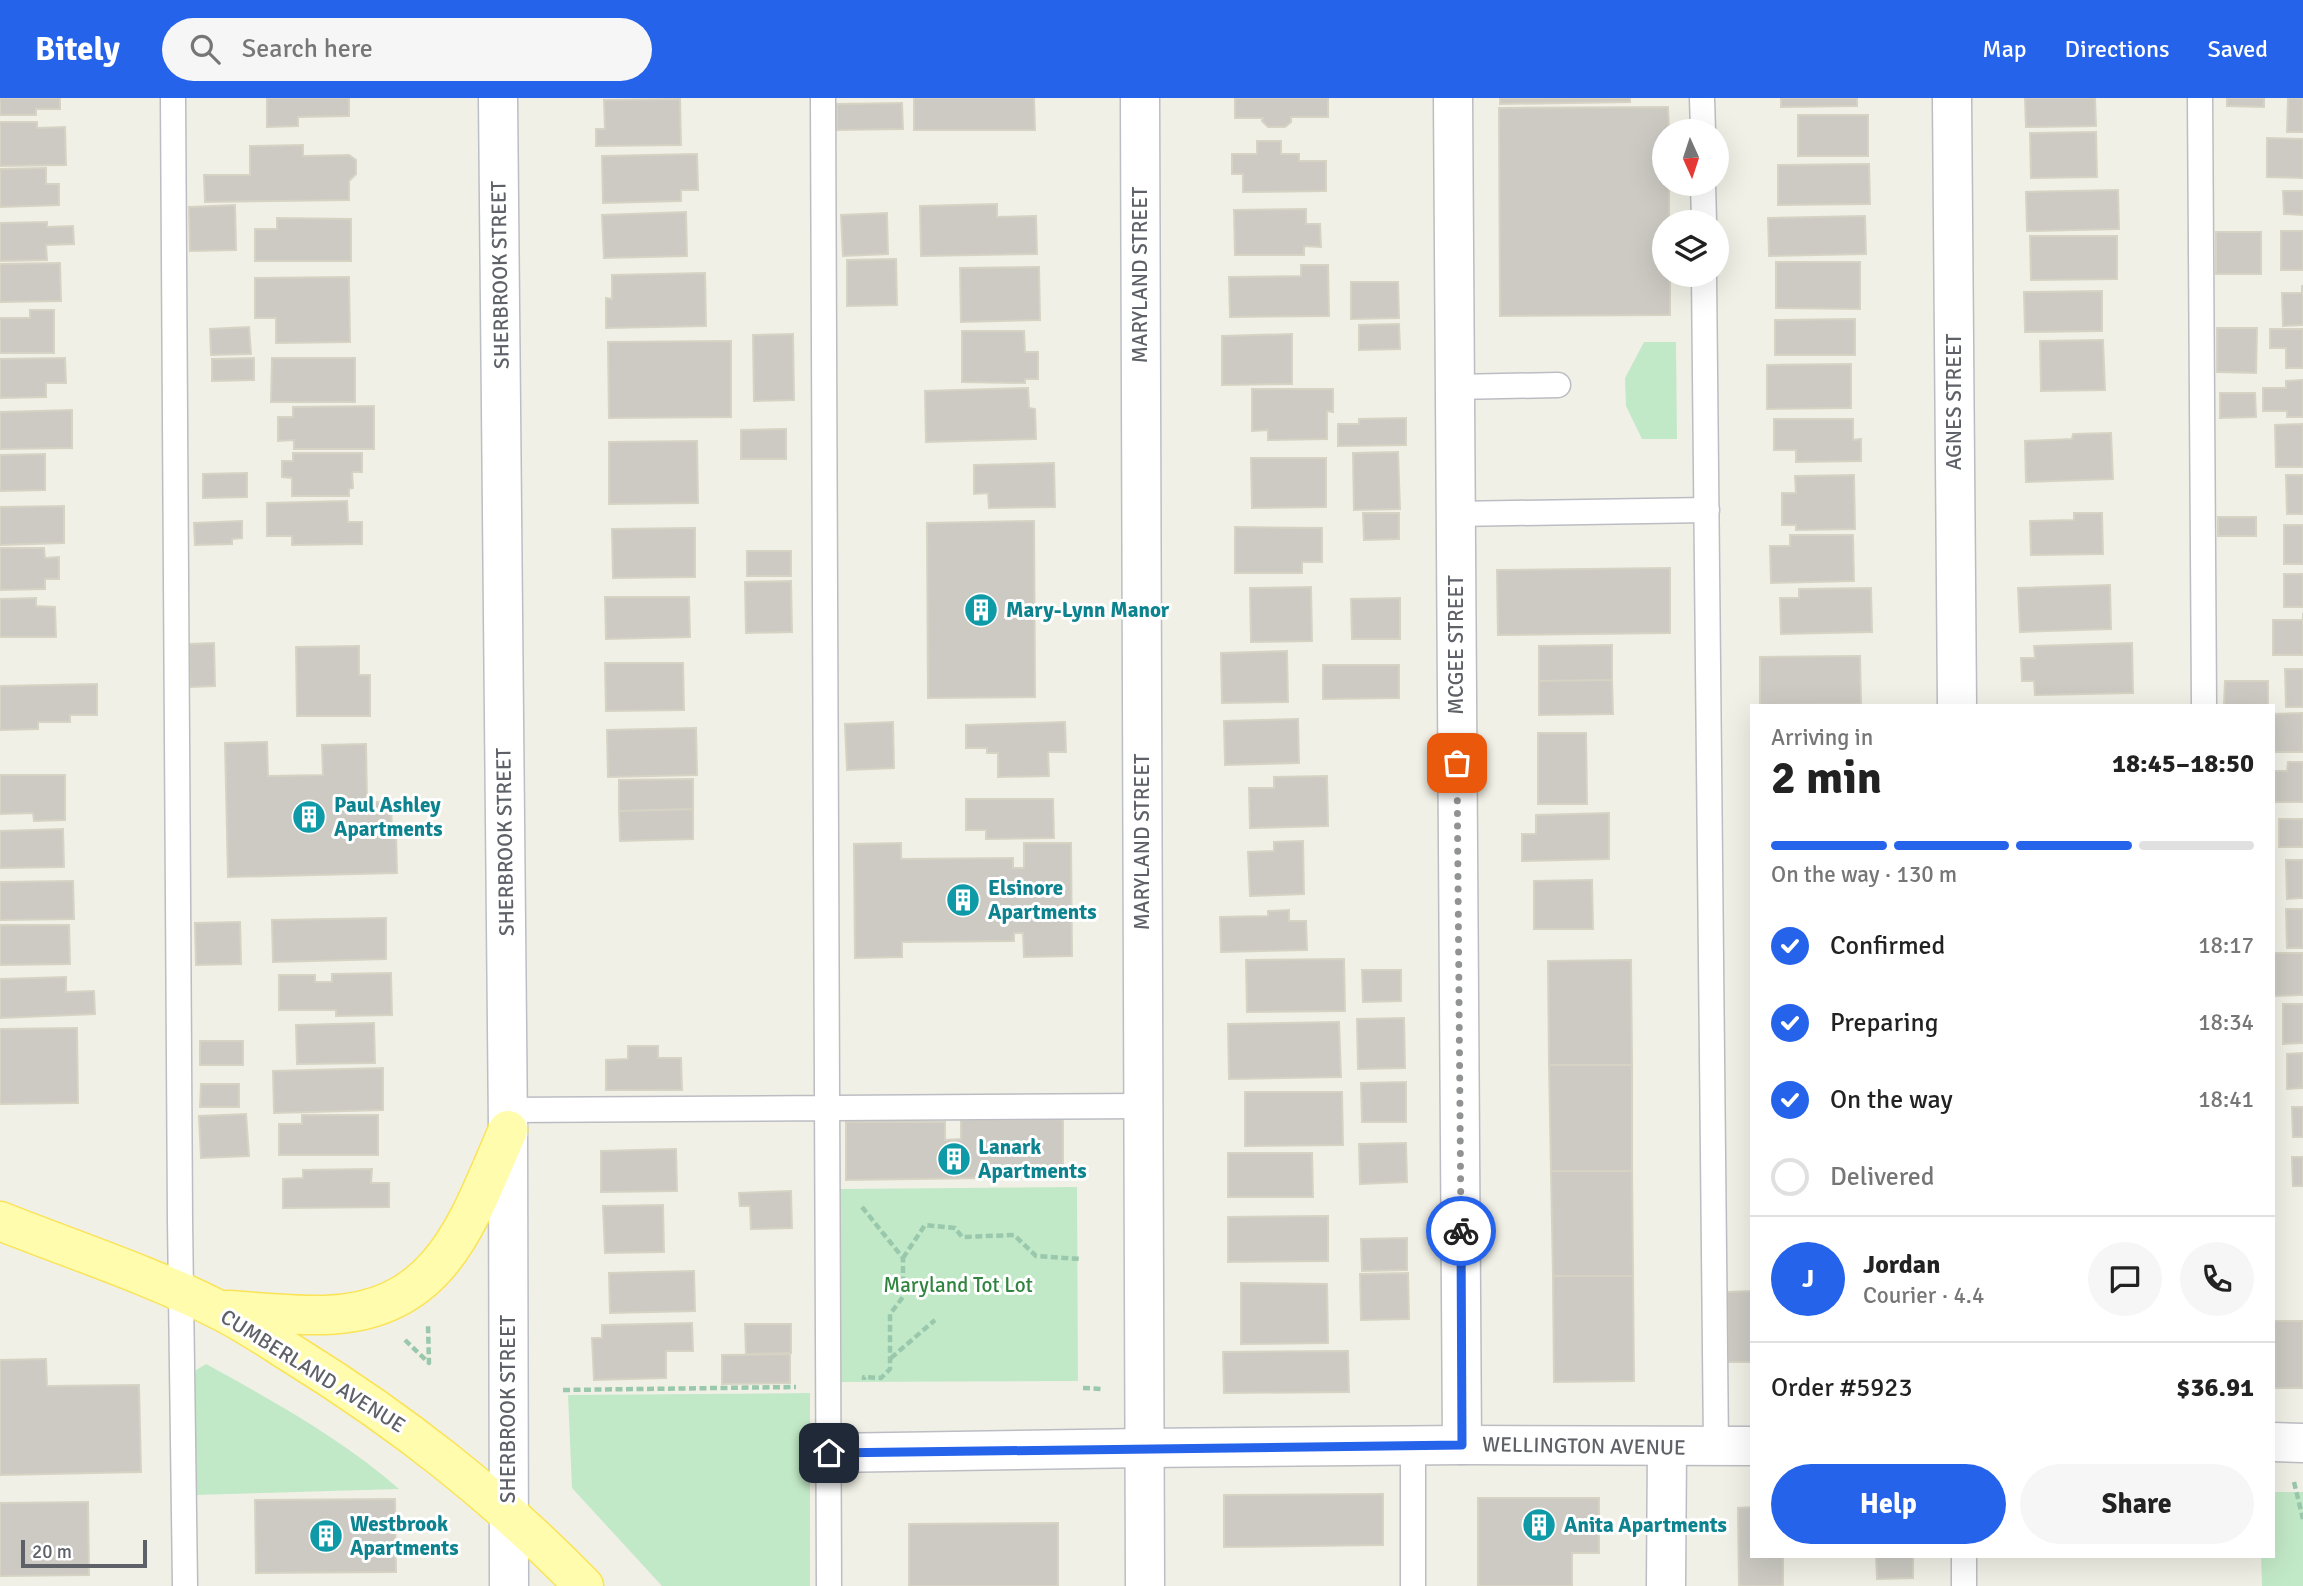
<!DOCTYPE html>
<html lang="en">
<head>
<meta charset="utf-8">
<style>
  :root { --surface:#fff; --page:#f6f6f6; --text:#222; --muted:#767676; --line:#e0e0e0; --accent:#2563eb }
  body { margin:0; font-family:Signika,sans-serif; background:var(--page); color:var(--text); height:100vh; display:flex; flex-direction:column; font-size:26px; white-space:nowrap }
  * { box-sizing:border-box; margin:0 }
  p { font-size:23px; color:var(--muted) }
  .icon { flex:none; width:38px; height:38px; fill:none; stroke:currentColor; stroke-width:2; stroke-linecap:round; stroke-linejoin:round }
  .map { position:relative; flex:1; overflow:hidden }
  .panel { position:absolute; left:1750px; top:606px; width:525px; height:854px; display:flex; flex-direction:column; background:var(--surface); border-radius:0px; box-shadow:0 7px 28px #0002 }
  .panel>* { flex:none }
  .needle { width:46px; rotate:177deg }
  .tools { position:absolute; left:1652px; top:21px; display:grid; gap:14px }
  .tools a { display:grid; place-items:center; width:77px; height:77px; border-radius:50%; background:var(--surface); box-shadow:0 7px 28px #0002; font-size:35px }
  .scale { position:absolute; left:21px; bottom:18px; width:126px; box-sizing:border-box; padding-left:7px; border:4px solid #5e6167; border-top:0; font-size:19px; line-height:24px; white-space:nowrap; color:#5e6167; -webkit-text-stroke:5px #fff; paint-order:stroke }
  .pin { position:absolute; display:grid; place-items:center; width:60px; height:60px; color:#fff; margin:-30px; border-radius:14px; box-shadow:0 4px 10px #0006 }
  .courier { position:absolute; display:grid; place-items:center; width:70px; height:70px; margin:-35px; border:5px solid #2563eb; border-radius:50%; background:#fff; color:#222; box-shadow:0 2px 9px #0007 }
  .headline em { font-style:normal; font-weight:700 }
  .headline div { display:flex; flex-direction:column-reverse }
  .headline { display:flex; align-items:center; justify-content:space-between; height:119px; padding:0 21px }
  h1 { font-size:46px; font-weight:700; line-height:52px }
  .bar { display:grid; grid-template-columns:repeat(4,1fr); gap:10px 7px; align-content:center; height:84px; padding:0 21px }
  .bar i { height:9px; border-radius:5px; background:var(--line) }
  .bar .current { background:var(--accent) }
  .bar p { grid-column:span 4 }
  .line { display:flex; align-items:center; gap:18px; padding:0 21px; border-top:2px solid var(--line) }
  .line div { flex:1 }
  .round { display:grid; place-items:center; flex:none; width:74px; height:74px; border-radius:37px; background:var(--page) }
  ol { padding:0 21px; list-style:none }
  li { display:flex; align-items:center; gap:21px; height:77px }
  li p { margin-inline-start:auto }
  li .icon { padding:7px; border-radius:50%; background:var(--accent); color:#fff; stroke-width:4 }
  li:last-child { color:var(--muted) }
  li i { width:38px; height:38px; border:4px solid var(--line); border-radius:50% }
  .button { display:flex; gap:14px; margin-top:auto; padding:14px 21px }
  .button a { flex:1; height:80px; border-radius:42px; background:var(--accent); color:#fff; font-size:28px; font-weight:700; line-height:80px; text-align:center }
  .button a+a { background:var(--page); color:var(--text) }
  header { display:flex; align-items:center; gap:42px; box-sizing:border-box; height:98px; padding:0 35px; background:var(--accent); color:#fff }
  header strong { font-size:33px }
  nav { display:flex; gap:38px; margin-inline-start:auto; font-size:24px }
  .search { width:490px; height:63px; background:var(--page); display:flex; align-items:center; gap:18px; box-sizing:border-box; padding:0 24px; border-radius:38px; color:var(--muted); font-size:26px }
  .map>svg:first-child { display:block }
</style>
</head>
<body>
<header>
<strong>Bitely</strong>
<div class="search"><svg class="icon" aria-label="search" viewBox="0 0 24 24"><circle cx="10" cy="10" r="6"/><path d="M15 15l6 6"/></svg>Search here</div>
<nav><a>Map</a><a>Directions</a><a>Saved</a></nav>
</header>
<div class="map">
<svg width="2303" height="1488" viewBox="0 0 2303 1488">
  <rect width="100%" height="100%" fill="#f1f0e6"/>
  <path fill="#c2e9c7" d="M1644,244H1676L1677,341H1642L1626,308L1625,280Z
    M1077,1089L1078,1283L839,1284L838,1091Z
    M206,1266C273,1303 341,1340 399,1391L197,1397L193,1284L196,1272Z
    M810,1295V1488H662L572,1390L568,1297Z
    M2273,1394H2303V1488H2262L2261,1458H2273Z"/>
  <path fill="#cccac3" stroke="#d6d3c4" stroke-width="2" d="M0,0H60V11H36V17H0Z
    M267,0H349V18L298,19V28L267,29Z
    M914,0H1034L1035,32H914Z
    M1235,0H1328V19H1291V24L1285,29H1268L1262,23L1263,20H1235Z
    M1500,0H1630V4L1500,6Z
    M1781,0H1857V8L1781,9Z
    M2025,0H2095L2096,28L2026,29Z
    M2227,0H2264V9L2227,8Z
    M2288,0H2303V34H2287Z
    M680,1L681,47L596,48V31H605L604,2Z
    M902,5L903,31L837,32V6Z
    M1668,9L1669,33H1664V86H1669V124H1664V177H1670V217L1500,218L1499,10Z
    M1798,17H1868V58H1798Z
    M0,24H37V30L65,29L66,67L0,68Z
    M2096,34L2097,79L2031,80L2030,35Z
    M2267,40L2303,41V80L2267,79Z
    M1257,43H1281V56H1299V63H1326V93L1243,94V76H1232V56H1257Z
    M303,47V58L349,57L356,62V76L349,83V102L205,104L204,77H250V48Z
    M697,56L698,92H681V103L603,105L602,58Z
    M1869,66L1870,106L1778,107V67Z
    M46,70V86H59V107L0,109V71Z
    M2118,92L2119,131L2027,133L2026,94Z
    M2283,93H2303V117L2284,116Z
    M997,106V119L1036,118L1037,156L921,158L920,108Z
    M235,107L236,152L190,153L189,109Z
    M1306,111V126H1320L1321,149L1304,148V157H1235L1234,112Z
    M686,114L687,158L604,160L602,117Z
    M887,115L888,156L843,158L841,117Z
    M1865,118L1866,156L1769,158L1768,120Z
    M277,120L351,121V163H255V131H277Z
    M47,124V129L73,128L74,146L46,147L47,162L0,163V125Z
    M2281,133H2303V172H2281Z
    M2216,134H2261V176H2216Z
    M2030,138H2117V181L2031,182Z
    M896,161L897,207L847,208V162Z
    M1776,164H1860V211L1776,210Z
    M60,165L61,203L0,204V166Z
    M1301,167H1328L1329,218L1230,219L1229,179L1301,178Z
    M1039,169L1040,222L961,224L960,170Z
    M705,175L706,228L606,230V200L612,201V177Z
    M349,179L350,244L276,245V220H255V180Z
    M1351,184H1398L1399,220L1351,221Z
    M2302,188H2303V227L2283,228L2282,195H2302Z
    M2102,193V233L2025,234L2024,194Z
    M30,212H54V255H0V220H30Z
    M1855,221V257H1775V222Z
    M1399,226L1400,251L1359,252V227Z
    M249,229L251,256L211,257L210,231Z
    M2217,230H2257L2256,275L2217,274Z
    M2270,231H2303V270H2286V250H2270Z
    M962,233H1024L1025,254H1038V281H1025V285L962,284Z
    M793,236L794,302L754,303L753,237Z
    M1292,236V286L1222,287V238Z
    M2103,242L2105,292L2041,293L2040,243Z
    M731,243V319L609,320L608,244Z
    M65,260L66,285H46V299L0,300V261Z
    M254,260V282L212,283V261Z
    M272,260H355V304H271Z
    M1851,266V310L1767,311V267Z
    M2303,282V319H2287V313H2263V290H2286V283Z
    M1028,290L1029,310L1035,311L1036,341L926,344L925,293Z
    M1252,291H1333V314L1327,313V341L1268,342V332L1252,333Z
    M2220,295H2255L2256,319L2220,320Z
    M374,308V351H294V342L278,343V319H293V309Z
    M72,312V350L0,351V314Z
    M1406,320V347L1338,348V326H1359V321Z
    M1774,321H1853V342L1861,341V363L1796,364V352H1774Z
    M2303,326V369H2276L2275,327Z
    M786,331V361H741V332Z
    M2111,335L2113,381L2026,384L2025,343L2072,341L2073,336Z
    M697,343L698,405L609,406V344Z
    M1398,354L1400,411L1354,412L1353,355Z
    M293,355H362V374H352L353,390L349,391V398H292V380L282,379V363H293Z
    M45,356V392L0,393V357Z
    M1251,360H1326V409L1252,410Z
    M1054,365L1055,409L989,410L988,395L974,396V367Z
    M247,375V399L203,400V376Z
    M1854,377L1855,431L1796,432V427H1782V395H1796L1795,378Z
    M2286,377H2303V416H2287Z
    M347,403L348,424H362V446L292,447V438H267V405Z
    M64,408V445L0,447V409Z
    M1363,415H1399V441L1364,442Z
    M2074,415H2102L2103,456L2031,457L2030,423L2074,422Z
    M2218,419H2256V438H2218Z
    M242,423V440L232,441V446L195,447L194,425Z
    M1034,423L1035,599L928,600L927,425Z
    M2284,427H2303V466H2284Z
    M1235,429L1322,430V464H1302V475H1235Z
    M695,430V479L613,480L612,431Z
    M1790,437H1853L1854,483L1771,485L1770,448H1790Z
    M0,450H44L45,460L59,459V481H45V491L0,492Z
    M747,453H791V478H747Z
    M1670,470V535L1498,537L1497,472Z
    M2284,476H2303V509H2284Z
    M791,483L792,534L746,535L745,484Z
    M2110,487L2111,531L2020,534L2018,490Z
    M1311,489L1312,543L1251,544L1250,490Z
    M1871,490L1872,534L1781,536L1780,500H1799V491Z
    M605,499H689L690,539L606,541Z
    M36,500V508L55,509L56,539H0V501Z
    M1400,500V541H1352L1351,501Z
    M2303,515V557H2273V522H2303Z
    M214,545L215,588L190,589L189,546Z
    M2132,545L2133,595L2035,597L2034,583H2022L2021,560H2035L2034,548Z
    M1612,547V582L1539,583V548Z
    M359,548V577H370V618H297L296,549Z
    M1287,553L1288,604L1222,605L1221,555Z
    M1860,558L1861,606L1760,607V559Z
    M605,565H683L684,612L606,613Z
    M1323,567H1399V600L1323,601Z
    M2285,571H2303V609H2286Z
    M1612,582L1613,616L1539,617V583Z
    M2225,583H2268V607H2224Z
    M97,586V617H70V624H38V631L0,632V588Z
    M2303,615V654H2273V616Z
    M1298,621L1299,665L1225,667L1224,623Z
    M893,624L894,670L847,672L845,626Z
    M1065,624L1066,654H1048L1049,678L998,679V655H987V650H966V627Z
    M696,630L697,677L608,679L607,632Z
    M1538,635H1586L1587,706H1538Z
    M267,644L268,678L323,677L322,647L366,646L367,704H391L392,734H396L397,775L228,779L225,645Z
    M2288,664H2303V704H2273V673H2287Z
    M0,677H65V722L34,723L33,715L0,716Z
    M1327,678L1328,728L1250,730L1249,690H1274V679Z
    M693,681V711L619,713V682Z
    M966,701H1053L1054,740L986,741V732H966Z
    M693,711V741L620,743L619,713Z
    M1609,715V761L1522,763V736H1536V717Z
    M2279,721H2303V749H2279Z
    M63,731L64,769L0,770V733Z
    M1303,743L1304,796L1250,798L1248,754L1274,753V744Z
    M901,745V761L1013,760V770H1024V745H1071L1072,858L1024,859L1023,835H1014V843L902,844V859L855,860L854,746Z
    M2286,762H2303V800L2287,801Z
    M1592,782L1593,831H1534V783Z
    M73,783L74,821L0,822V784Z
    M2286,811H2303V850H2287Z
    M1289,812V823H1306L1307,852L1221,854L1220,819L1268,818V813Z
    M386,820V861L273,864L272,822Z
    M240,824L241,866L196,867L195,825Z
    M0,827H69L70,866L0,867Z
    M2273,855H2303V897L2273,898Z
    M1344,861L1345,913L1247,914L1246,862Z
    M1631,862L1632,967H1549L1548,863Z
    M1362,872H1401V903L1363,904Z
    M391,875L392,917L336,918V912H279V877H315V884H332V876Z
    M66,879V894L94,893L95,916L0,920V881Z
    M2283,906H2303V945L2283,946Z
    M1404,920L1405,970L1358,971L1357,921Z
    M1339,924L1341,979L1229,981L1228,926Z
    M374,925L375,965L297,966L296,927Z
    M77,930L78,1005L0,1006V931Z
    M200,943H243V967H200Z
    M628,948H658V960H681L682,992H606V962L628,961Z
    M2303,955V990L2287,991V956Z
    M1549,967H1632V1073H1551Z
    M383,970V1012L274,1015L273,973Z
    M1406,984V1024H1362L1361,985Z
    M201,986H239V1009H200Z
    M1245,994H1342L1343,1047L1245,1048Z
    M2292,1009H2303V1039H2293Z
    M246,1016L249,1058L201,1060L199,1018Z
    M302,1017H378V1057H279V1026H302Z
    M1063,1021V1079L846,1082V1024H945V1042L961,1041V1022Z
    M1406,1045L1407,1084L1360,1086L1359,1046Z
    M676,1051L677,1093L601,1094V1053Z
    M1228,1055H1312L1313,1099H1228Z
    M2292,1059H2303V1088H2293Z
    M372,1071L371,1085H389V1109L283,1110V1081L303,1080V1072Z
    M1551,1073H1632L1633,1178H1553Z
    M791,1093L792,1130L751,1131L750,1108H740L739,1095Z
    M663,1107L664,1154L605,1155L603,1108Z
    M1328,1118V1163L1228,1164V1119Z
    M1407,1140V1172L1362,1173L1361,1141Z
    M694,1173L695,1213L610,1215L609,1175Z
    M1408,1175L1409,1221L1361,1222L1360,1176Z
    M1553,1178H1633L1634,1283L1554,1284Z
    M1241,1185L1327,1186L1328,1245L1241,1246Z
    M1752,1193V1264H1728L1727,1194Z
    M2273,1223H2303V1290H2273Z
    M692,1225L693,1253H666V1280L594,1282L592,1240H602V1227Z
    M745,1226H791V1255L746,1256Z
    M1348,1253L1349,1294L1224,1295L1223,1254Z
    M790,1256V1285L722,1286V1257Z
    M46,1261L47,1288L139,1287L141,1374L0,1377V1262Z
    M1383,1396V1447L1224,1449V1397Z
    M1478,1400H1599V1455H1572V1488H1478Z
    M395,1401L396,1474L256,1475L255,1402Z
    M88,1404L89,1477L0,1478V1405Z
    M1752,1409V1458H1783V1488H1739L1738,1410Z
    M1058,1425V1488H909V1426Z
    M1876,1458H1913V1480L1877,1481Z"/>
  <g fill="none" stroke-linecap="round" stroke-linejoin="round">
    <g stroke="#bbbdc2" stroke-width="27">
      <path id="service" d="M173,0L180,1122L185,1488
        M823,0L829,1488
        M1702,0L1703,33
        M2200,0L2204,607
        M1703,86L1704,124
        M1704,177L1716,1349
        M1455,289L1558,287
        M1455,416L1707,412
        M508,1012L1142,1008
        M1413,1348V1488
        M1964,1458V1488"/>
    </g>
    <g stroke="#bbbdc2" stroke-width="41">
      <path id="minor" d="M1453,0L1462,1347
        M1952,0L1957,607
        M829,1355L1144,1350
        M1666,1488L1667,1349"/>
    </g>
    <g stroke="#bbbdc2" stroke-width="41">
      <path id="tertiary" d="M2273,1344L2303,1345
        M1144,1350L1462,1347L1752,1348"/>
    </g>
    <g stroke="#bbbec5" stroke-width="41">
      <path id="secondary" d="M498,0L508,1032L509,1488
        M1140,0L1145,1488"/>
    </g>
    <g stroke="#fae356" stroke-width="41">
      <path id="primary" d="M0,1123C73,1152 153,1178 221,1213C247,1226 270,1242 294,1257C402,1324 495,1397 584,1488
        M228,1212C260,1214 293,1218 325,1217C442,1214 468,1123 508,1032"/>
    </g>
    <path stroke="#99c8ad" stroke-width="4.5" stroke-dasharray="7 3.5" stroke-linecap="butt" d="M862,1109L903,1160V1199L890,1216V1271L881,1280L864,1279V1282
      M903,1160L925,1127L955,1130L962,1139L1014,1137L1036,1158L1081,1161
      M405,1242L429,1265L428,1227
      M891,1260L935,1222
      M1083,1290L1102,1291
      M563,1292L796,1289
      M2294,1384L2303,1421"/>
    <use href="#service" stroke="#fff" stroke-width="24"/>
    <use href="#minor" stroke="#fff" stroke-width="38"/>
    <use href="#tertiary" stroke="#fff" stroke-width="38"/>
    <use href="#secondary" stroke="#fff" stroke-width="38"/>
    <use href="#primary" stroke="#fffdad" stroke-width="38"/>
  </g>
  <g fill="none" stroke-linecap="round" stroke-linejoin="round">
    <path stroke="#919393" stroke-width="7" stroke-dasharray="0 12.6" d="M1457,665L1461,1133"/>
    <path stroke="#2563eb" stroke-width="9" d="M829,1355L1462,1347L1461,1133"/>
  </g>
  <defs>
    <g id="building-disc" transform="scale(1.75)"><circle r="9.5" fill="#0f9aa8" stroke="#fff"/><path d="M-4-6H4V6H1V3H-1V6H-4ZM-2.5-4.3h1.7v1.8h-1.7ZM.8-4.3h1.7v1.8H.8ZM-2.5-1h1.7V.8h-1.7ZM.8-1h1.7V.8H.8Z" fill="#fff"/></g>
  </defs>
  <g fill-rule="evenodd">
    <use href="#building-disc" x="981" y="512"/>
    <use href="#building-disc" x="309" y="719"/>
    <use href="#building-disc" x="963" y="802"/>
    <use href="#building-disc" x="954" y="1061"/>
    <use href="#building-disc" x="1539" y="1427"/>
    <use href="#building-disc" x="326" y="1438"/>
  </g>
  <g text-anchor="middle" stroke-width="6" stroke-linejoin="round" paint-order="stroke">
    <g font-size="21" fill="#5e6167" stroke="#fff">
      <text transform="translate(500 177) rotate(-91)" y="7">SHERBROOK STREET</text>
      <text transform="translate(1140 177) rotate(-90)" y="7">MARYLAND STREET</text>
      <text transform="translate(1954 304) rotate(-90)" y="7">AGNES STREET</text>
      <text transform="translate(1456 547) rotate(-90)" y="7">MCGEE STREET</text>
      <text transform="translate(505 744) rotate(-91)" y="7">SHERBROOK STREET</text>
      <text transform="translate(1142 744) rotate(-90)" y="7">MARYLAND STREET</text>
      <text transform="translate(313 1273) rotate(32)" y="7">CUMBERLAND AVENUE</text>
      <text transform="translate(508 1311) rotate(-90)" y="7">SHERBROOK STREET</text>
      <text transform="translate(1584 1348) rotate(1)" y="7">WELLINGTON AVENUE</text>
    </g>
    <g font-size="21" font-weight="bold" fill="#0d838f" stroke="#fff" text-anchor="start">
      <text x="1006" y="519">Mary-Lynn Manor</text>
      <text x="334" y="714">Paul Ashley<tspan x="334" dy="24">Apartments</tspan></text>
      <text x="988" y="797">Elsinore<tspan x="988" dy="24">Apartments</tspan></text>
      <text x="978" y="1056">Lanark<tspan x="978" dy="24">Apartments</tspan></text>
      <text x="350" y="1433">Westbrook<tspan x="350" dy="24">Apartments</tspan></text>
      <text x="1564" y="1434">Anita Apartments</text>
    </g>
    <g font-size="21" fill="#30843f" stroke="#fff">
      <text x="958" y="1194">Maryland Tot Lot</text>
    </g>
  </g>
</svg>
<div class="tools">
<a><svg class="needle" viewBox="-14 -14 28 28"><path d="M0-13l5 13h-10z" fill="#e53935"/><path d="M0 13l5-13h-10z" fill="#767676"/></svg></a>
<a><svg class="icon" aria-label="layers" viewBox="0 0 24 24"><path d="M12 4l9 5-9 5-9-5zM3 14l9 5 9-5"/></svg></a>
</div>
<div class="scale">20 m</div>
<div class="pin" style="left:1457px;top:665px;background:#ea580c"><svg class="icon" aria-label="bag" viewBox="0 0 24 24"><path d="M5 8h14l-1 12H6zM9 8a3 3 0 0 1 6 0"/></svg></div>
<div class="pin" style="left:829px;top:1355px;background:#1f2937"><svg class="icon" aria-label="home" viewBox="0 0 24 24"><path d="M3 11l9-7 9 7M6 9v11h12V9"/></svg></div>
<div class="courier" style="left:1461px;top:1133px"><svg class="icon" aria-label="bike" viewBox="0 0 24 24"><circle cx="6" cy="16" r="4"/><circle cx="18" cy="16" r="4"/><path d="M6 16l4-8h5l3 8M10 8l3 8H6M13 5h3"/></svg></div>
<section class="panel">
<div class="headline"><div><h1>2 min</h1><p>Arriving in</p></div><em>18:45–18:50</em></div>
<div class="bar"><i class="current"></i><i class="current"></i><i class="current"></i><i></i><p>On the way · 130 m</p></div>
<ol>
<li><svg class="icon" aria-label="check" viewBox="0 0 24 24"><path d="M5 12l5 5 9-10"/></svg>Confirmed<p>18:17</p></li>
<li><svg class="icon" aria-label="check" viewBox="0 0 24 24"><path d="M5 12l5 5 9-10"/></svg>Preparing<p>18:34</p></li>
<li><svg class="icon" aria-label="check" viewBox="0 0 24 24"><path d="M5 12l5 5 9-10"/></svg>On the way<p>18:41</p></li>
<li><i></i>Delivered</li>
</ol>
<div class="line" style="height:126px"><b class="round" style="background:var(--accent);color:#fff">J</b><div><b>Jordan</b><p>Courier · 4.4</p></div><a class="round"><svg class="icon" aria-label="chat" viewBox="0 0 24 24"><path d="M4 5h16v11H9l-5 4z"/></svg></a><a class="round"><svg class="icon" aria-label="phone" viewBox="0 0 24 24"><path d="M5 4h4l2 5-3 2q2 4 5 5l2-3 5 2v4C11 20 4 13 5 4z"/></svg></a></div>
<div class="line" style="height:91px"><div>Order #5923</div><b>$36.91</b></div>
<div class="button"><a>Help</a><a>Share</a></div>
</section>
</div>
</body>
</html>
